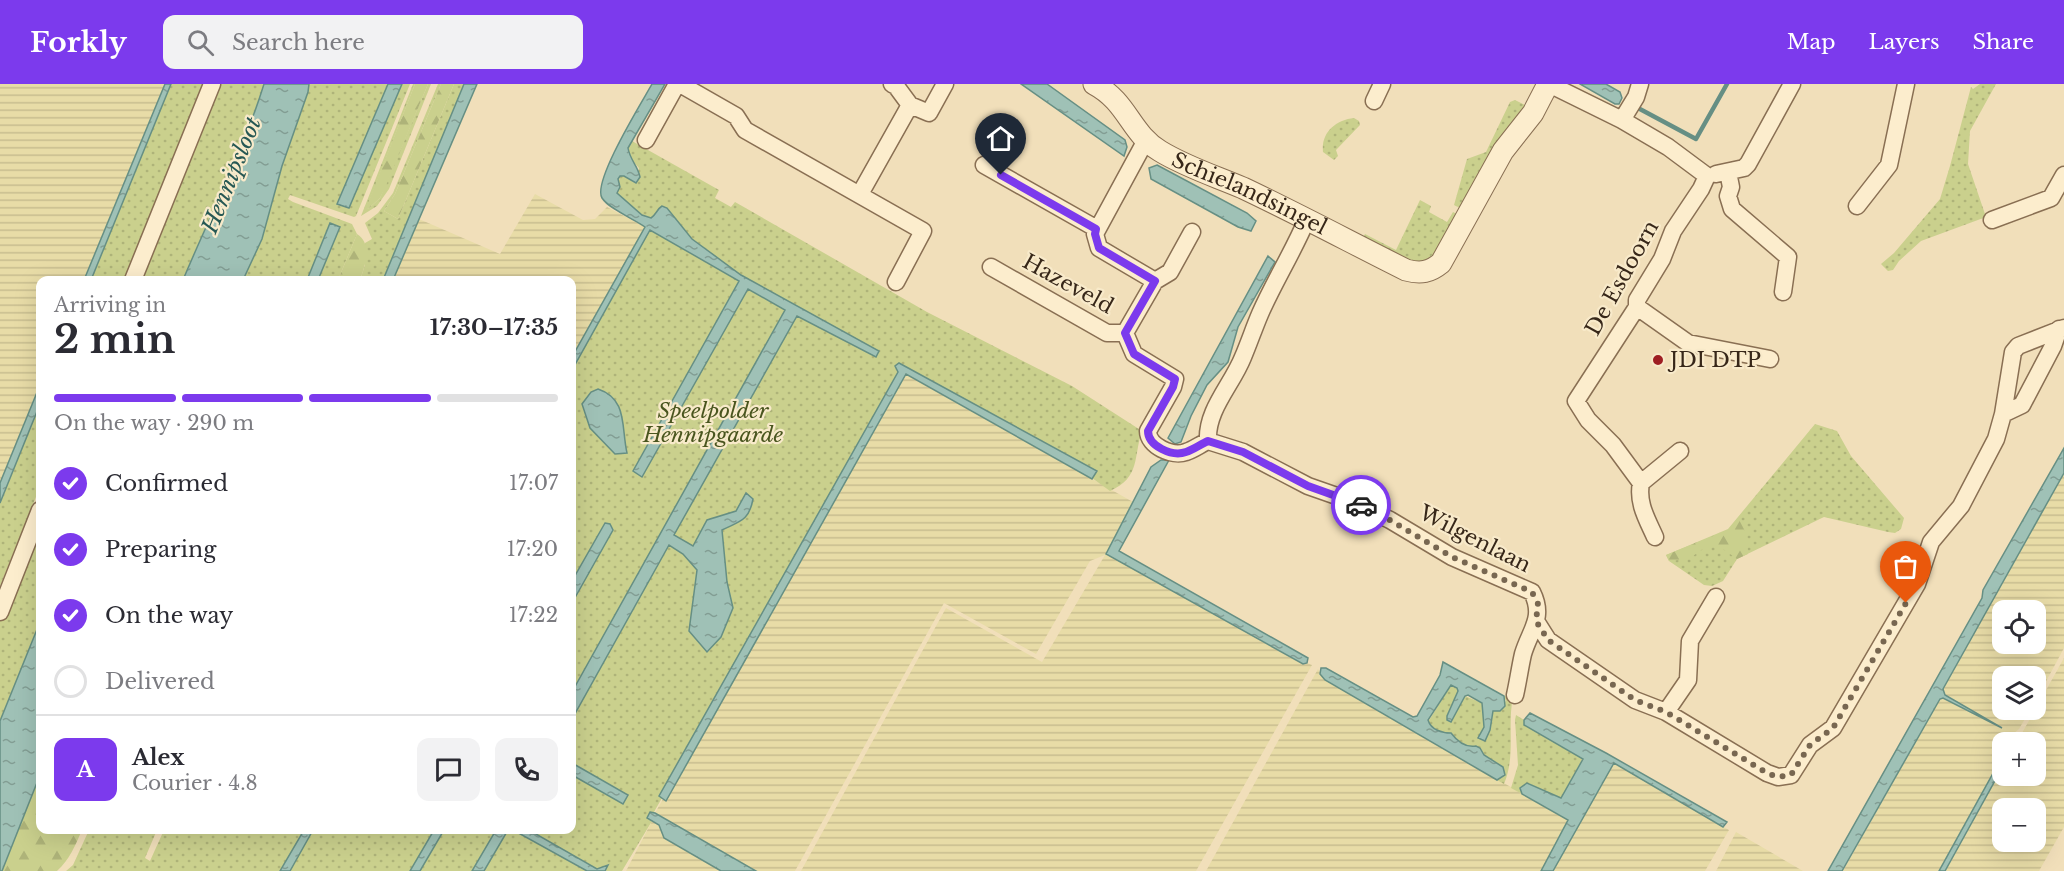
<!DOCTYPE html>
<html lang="en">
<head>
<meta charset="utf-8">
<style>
  :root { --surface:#fff; --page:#f2f2f3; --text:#2b2b33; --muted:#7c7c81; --line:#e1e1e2; --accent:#7c3aed }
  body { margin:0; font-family:"Libre Baskerville",serif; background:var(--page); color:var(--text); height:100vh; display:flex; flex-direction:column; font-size:22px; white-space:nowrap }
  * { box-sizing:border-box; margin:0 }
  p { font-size:20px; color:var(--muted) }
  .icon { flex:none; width:33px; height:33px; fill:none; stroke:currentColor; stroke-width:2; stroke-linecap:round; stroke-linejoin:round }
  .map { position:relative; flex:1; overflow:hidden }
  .sheet { position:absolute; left:36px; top:192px; width:540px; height:558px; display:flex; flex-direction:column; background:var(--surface); border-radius:12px; box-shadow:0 6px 24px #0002 }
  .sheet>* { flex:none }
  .controls { position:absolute; left:1992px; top:516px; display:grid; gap:12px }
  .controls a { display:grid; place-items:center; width:54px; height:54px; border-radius:12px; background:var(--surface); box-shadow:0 6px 24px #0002; font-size:30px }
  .pin { position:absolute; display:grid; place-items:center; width:51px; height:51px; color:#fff; margin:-62px -26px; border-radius:50% 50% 50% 0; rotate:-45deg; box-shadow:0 0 6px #0007 }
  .pin .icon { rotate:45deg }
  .courier { position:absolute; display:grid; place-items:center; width:60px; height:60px; margin:-30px; border:4px solid #7c3aed; border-radius:50%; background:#fff; color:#222; box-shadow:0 2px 8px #0007 }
  .head em { font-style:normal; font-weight:800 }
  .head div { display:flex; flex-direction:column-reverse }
  .head { display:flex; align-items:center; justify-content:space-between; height:102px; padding:0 18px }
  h1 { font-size:39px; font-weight:800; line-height:45px }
  .bar { display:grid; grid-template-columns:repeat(4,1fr); gap:9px 6px; align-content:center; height:72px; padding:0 18px }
  .bar i { height:8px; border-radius:4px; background:var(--line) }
  .bar .active { background:var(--accent) }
  .bar p { grid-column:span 4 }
  .line { display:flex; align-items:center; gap:15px; padding:0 18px; border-top:2px solid var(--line) }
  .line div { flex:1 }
  .round { display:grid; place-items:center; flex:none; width:63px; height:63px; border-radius:12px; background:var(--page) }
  ol { padding:0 18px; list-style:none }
  li { display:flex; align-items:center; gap:18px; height:66px }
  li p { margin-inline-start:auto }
  li .icon { padding:6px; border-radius:50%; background:var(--accent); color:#fff; stroke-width:4 }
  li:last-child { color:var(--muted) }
  li i { width:33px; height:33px; border:3px solid var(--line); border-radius:50% }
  header { display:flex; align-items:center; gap:36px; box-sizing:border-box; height:84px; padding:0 30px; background:var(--accent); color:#fff }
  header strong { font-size:28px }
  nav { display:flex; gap:33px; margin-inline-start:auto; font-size:21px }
  .search { width:420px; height:54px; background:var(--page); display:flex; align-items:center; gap:15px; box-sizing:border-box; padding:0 21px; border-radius:12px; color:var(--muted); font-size:22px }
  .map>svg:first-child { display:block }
</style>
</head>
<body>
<header>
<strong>Forkly</strong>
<div class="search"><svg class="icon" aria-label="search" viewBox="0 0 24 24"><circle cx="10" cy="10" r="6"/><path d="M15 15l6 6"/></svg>Search here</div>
<nav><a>Map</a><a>Layers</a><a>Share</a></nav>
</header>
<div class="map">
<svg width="2064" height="787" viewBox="0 0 2064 787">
  <defs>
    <pattern id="farmland-rules" width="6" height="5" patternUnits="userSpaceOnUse" patternTransform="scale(1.5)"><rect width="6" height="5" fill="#e8dca7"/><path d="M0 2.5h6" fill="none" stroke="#c8bd8f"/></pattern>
    <pattern id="grass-dots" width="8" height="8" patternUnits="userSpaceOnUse" patternTransform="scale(1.5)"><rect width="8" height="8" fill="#cad08d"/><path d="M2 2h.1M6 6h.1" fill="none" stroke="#aeb379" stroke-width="1.8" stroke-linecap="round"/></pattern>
    <pattern id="forest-firs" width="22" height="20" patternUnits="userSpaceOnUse" patternTransform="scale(1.5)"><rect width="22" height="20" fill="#cad08d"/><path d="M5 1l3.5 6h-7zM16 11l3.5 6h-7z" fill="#aeb379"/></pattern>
    <pattern id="water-ripples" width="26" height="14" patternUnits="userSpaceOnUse" patternTransform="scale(1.5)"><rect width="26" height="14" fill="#9fc1b6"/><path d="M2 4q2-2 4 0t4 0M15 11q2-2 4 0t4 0" fill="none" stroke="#829d93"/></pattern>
  </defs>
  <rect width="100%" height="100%" fill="#f1dfba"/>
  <path fill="url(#farmland-rules)" fill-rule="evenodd" d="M0,0H165L84,196H40V301L0,399Z
    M535,110L583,136L595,135L607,123L645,143L572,273V196H393L419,135L500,170Z
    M906,290L1133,418L1107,470L1302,580L1307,579L1312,581L1196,787H801L946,524L1042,578L1105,471L1090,477L1036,570L944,519L795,787H756L655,729L663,715L666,716Z
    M2064,389V564L2036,616V592H2002V626H2030L2019,645L2013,650L2011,658H2002V673L1939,787H1843L1940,615L1943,614L2001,644L1945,611L1943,605ZM2002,526H2036V560H2002Z
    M2064,574V743L2039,787H1945L2002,684V692H2036V658H2017ZM2002,724H2036V758H2002Z
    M1318,585L1325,596L1568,736L1541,787H1206Z
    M1614,679L1729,746L1705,787H1553Z
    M652,737L659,741L664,754L721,787H626Z
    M1736,748L1803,787H1716Z"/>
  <path fill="url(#grass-dots)" d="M171,0H207L127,196H89Z
    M219,0H264C243,68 210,131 183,196H139Z
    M309,0H388L337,120L349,124L402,0H410L356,132L354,133L290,111L288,115L293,118L352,140L357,150L338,196H318L340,143L330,139L307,196H243L262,155L282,82L308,8Z
    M413,0H415L367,123L368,125L380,114L428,0H431L389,105L377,122L361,132Z
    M438,0H441L395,110L384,127L398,135L454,0H464L383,196H360L365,181V159L372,155L365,139L378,129L393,109Z
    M1980,0H1996L1970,47L1968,80L1986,133L1921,157L1899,177L1893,186L1888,187L1881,180L1894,169L1940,115L1950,82L1971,3L1973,5Z
    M1515,16L1529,23L1462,125L1454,121L1467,75L1486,68L1510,18Z
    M1354,34L1359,37L1360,41L1336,66L1338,72L1334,76L1323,68C1321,48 1336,36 1354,34Z
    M632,57L719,106L715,114L731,123L735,118L927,228L1072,302L1142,347C1133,373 1141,393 1110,407L1092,394L1096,387L899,279L905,286L654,728L650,735L652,737L622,787H66L73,781L89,746H119L125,749L127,746H157L145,774L150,777L164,746H572V278L648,141L879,268L741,191L692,155L667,124L662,122C657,125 656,130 651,134C637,130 626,120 616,109L620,92H624L635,99L639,84L630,74L628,64Z
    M1420,116L1431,122L1429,128L1447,138L1453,128L1459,131L1432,176L1413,179L1362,155L1365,150L1396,166Z
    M40,315V403L0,502V413Z
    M1815,340L1837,347L1851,372L1904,434L1901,445L1895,449L1888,448L1824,433L1737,475L1723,497L1712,502L1704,501L1669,477L1666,471L1728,445Z
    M40,438V538L0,637V537Z
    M1451,601L1457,604L1458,607L1447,632L1451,638L1465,612L1482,619L1484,643L1490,646L1493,627L1506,617L1504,612L1513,613C1507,642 1516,672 1504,700L1497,696L1505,691L1503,683L1484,671L1480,664L1476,662L1469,663L1457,656L1451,649C1442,649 1433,646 1428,638Z
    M1516,631L1524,636V641L1583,674L1561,714L1527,699L1520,704L1522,710L1511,704L1518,681L1515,636Z"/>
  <path fill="url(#forest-firs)" d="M415,0H428L385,104L380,114L368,125L366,124Z
    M441,0H454L398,135L384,127L395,110Z
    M357,150C373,160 365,182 360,196H338Z
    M1738,434L1746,449L1748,470L1737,475L1723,465L1713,463L1701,466L1689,475L1669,477L1666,471L1728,446Z
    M40,691V746H82C75,762 70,775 57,787H2Z"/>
  <path fill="url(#water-ripples)" stroke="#668f84" stroke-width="1.5" d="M165,0H171L91,196H84Z
    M264,0H309L308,8L282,82L262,155L243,196H183C210,131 243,68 264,0Z
    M388,0H402L349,124L337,120Z
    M464,0H477L393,196H383Z
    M652,0H665L628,64C630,76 638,82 640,93L636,99L624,92H620L618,95L620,103L617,109L642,131L651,134C656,131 657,125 662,122L667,124L692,155L741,191L879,267L876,273L797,232L674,451L693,462L707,436L736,427L746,409L753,415C749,437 740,437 722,446L727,498L733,524L721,553L707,568L689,547L697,486L683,470L669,461L572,635V608L785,226L748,205L642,393L633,387L739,197L650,146L572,286V273L645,143C634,135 609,125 602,114C592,98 642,18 652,0Z
    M1021,0H1047L1125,56L1127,63L1124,72Z
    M1580,0H1606L1620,8L1622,14L1619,20H1615Z
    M1157,81L1247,129L1256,137L1251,147L1238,143L1151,95L1149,84Z
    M330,139L340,143L318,196H307Z
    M1268,172L1275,178L1238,243L1228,278L1207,301L1191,332L1181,358L1175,360L1168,354Z
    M899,279L1097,387L1092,395L906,290L666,717L659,712L898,288L895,282Z
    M40,301V320L0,419V399Z
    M598,305C628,315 621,343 627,369L615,370L590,344L582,320L591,308Z
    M2064,364V389L1943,605L1945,611L2002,644L1943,614L1940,615L1842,787H1828L1982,514L1983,506Z
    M1161,376H1169L1119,467L1308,574L1307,579L1303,580L1106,470L1151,383Z
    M605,439L610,440L613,446L572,519V497Z
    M40,538V691L2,787H0V637Z
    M1443,578L1504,612L1505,622L1500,627H1493L1490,646L1485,657L1478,654L1484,643L1482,619L1468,611L1465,612L1451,638L1447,636V632L1458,607L1457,604L1451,601L1428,636C1431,646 1442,649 1451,649C1457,657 1465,664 1476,662L1480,664L1484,671L1503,683L1505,691L1497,696L1325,596L1320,590L1321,584H1326L1413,633L1417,632L1440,591Z
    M1530,629L1606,669L1727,738L1723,743L1614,679L1553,787H1541L1568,736L1522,710L1520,704L1527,699L1561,714L1583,675L1524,641V636Z
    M2002,673V684L1945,787H1939Z
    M572,679L628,711L623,720L572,691Z
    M650,728L655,729L756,787H721L664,754L659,741L647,734Z
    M304,746H313L290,787H280Z
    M434,746H444L420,787H410Z
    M496,746H508L484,787H472Z
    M513,746H529L597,785L608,781L605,787H587Z"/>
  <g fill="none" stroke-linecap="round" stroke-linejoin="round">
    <path stroke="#668f84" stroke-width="4.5" d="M1638,24L1696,55L1727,0"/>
    <g stroke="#896f53" stroke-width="19">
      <path id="minor" d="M680,0L736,32L745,46L923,147L896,198
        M1549,0L1622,36L1668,63L1707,92
        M1374,17L1382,0
        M910,21L929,29L945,0
        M1622,36L1636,13L1640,0
        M646,56L677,0
        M1146,56L1095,150L1099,164L1155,197
        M984,81L1097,145
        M1728,88L1731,103L1728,112L1732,125L1788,173L1783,208
        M1716,90L1744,84L1748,80L1792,0
        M860,110L910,21L896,2L892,0
        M1857,122L1889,81L1906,0
        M1992,136L2051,114L2064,91
        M991,183L1107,249H1125L1134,270L1175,295L1173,303L1148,347C1148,362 1172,373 1186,368C1193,366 1201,360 1208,357L1243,368L1308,402L1351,417L1390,436L1452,473L1532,508C1545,534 1530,546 1523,570C1520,583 1518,598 1515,611
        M133,196L212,0
        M1637,223L1688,259L1770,275
        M1125,249L1155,197L1170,188L1192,148
        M2003,330L2022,321L2053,262L2059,245
        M1208,357C1206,326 1232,301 1243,273C1249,259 1254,244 1260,230C1274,198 1293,168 1307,135
        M1641,399L1680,367
        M1655,453C1647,435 1637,419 1641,399L1613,361L1588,336L1576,317L1637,223V216L1662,175L1673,147L1701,105L1707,92
        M0,528L40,426
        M1536,537L1548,556L1635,616L1666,628L1767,689L1778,693L1791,691L1810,661L1833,644L1917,500L1931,458L1961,422L1996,355L2003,330L2013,268L2018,262L2064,244
        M1666,628L1688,596L1690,557L1716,513"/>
    </g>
    <g stroke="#896f53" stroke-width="23">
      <g id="tertiary">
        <path id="s1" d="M1094,0C1128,18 1130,49 1160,67C1186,83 1215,92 1243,104C1298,130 1352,159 1406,186C1421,190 1430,188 1441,179L1503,67L1533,29L1548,0"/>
      </g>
    </g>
    <use href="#minor" stroke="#fcedcd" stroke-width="16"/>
    <use href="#tertiary" stroke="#fcedcd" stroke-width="21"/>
  </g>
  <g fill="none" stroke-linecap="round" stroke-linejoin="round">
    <path stroke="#786751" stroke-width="6" stroke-dasharray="0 10.8" d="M1361,421L1390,436L1452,473L1532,508L1538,520L1536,537L1548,556L1635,616L1666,628L1767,689L1778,693L1791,691L1810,661L1833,644L1906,519"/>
    <path stroke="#7c3aed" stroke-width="8" d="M1001,91L1096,145L1095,150L1099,164L1155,197L1125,249L1134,270L1175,295L1173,303L1148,347C1148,362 1172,373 1186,368C1193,366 1201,360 1208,357L1243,368L1308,402L1361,421"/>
  </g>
  <circle fill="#9e1e22" stroke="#f8eaca" stroke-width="2" cx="1658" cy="276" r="6"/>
  <g text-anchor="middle" stroke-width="4.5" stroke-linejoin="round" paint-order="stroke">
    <g font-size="21" fill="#372719" stroke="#f8eaca">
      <text dy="7" stroke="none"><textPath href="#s1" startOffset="194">Schielandsingel</textPath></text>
      <text transform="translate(1622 194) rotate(-61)" y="7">De Esdoorn</text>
      <text transform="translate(1068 200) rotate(29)" y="7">Hazeveld</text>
      <text transform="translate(1475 455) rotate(27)" y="7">Wilgenlaan</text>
    </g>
    <g font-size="21" fill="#372719" stroke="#f8eaca" text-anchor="start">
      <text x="1670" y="283">JDI DTP</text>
    </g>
    <g font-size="21" font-style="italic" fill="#49551e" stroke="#f8eaca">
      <text x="713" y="334">Speelpolder<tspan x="713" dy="24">Hennipgaarde</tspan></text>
    </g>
    <g font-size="22" font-style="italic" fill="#275854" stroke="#f8eaca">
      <text transform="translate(231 91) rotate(-68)" y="8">Hennipsloot</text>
    </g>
  </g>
</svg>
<div class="controls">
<a><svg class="icon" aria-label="locate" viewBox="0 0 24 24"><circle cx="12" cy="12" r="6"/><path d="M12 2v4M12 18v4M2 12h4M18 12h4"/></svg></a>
<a><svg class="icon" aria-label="layers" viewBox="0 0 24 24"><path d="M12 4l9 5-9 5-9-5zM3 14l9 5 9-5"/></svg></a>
<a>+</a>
<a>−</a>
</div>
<div class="pin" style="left:1906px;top:519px;background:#ea580c"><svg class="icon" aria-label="bag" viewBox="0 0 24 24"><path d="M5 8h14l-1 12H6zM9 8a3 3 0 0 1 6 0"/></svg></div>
<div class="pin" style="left:1001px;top:91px;background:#1f2937"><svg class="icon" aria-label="home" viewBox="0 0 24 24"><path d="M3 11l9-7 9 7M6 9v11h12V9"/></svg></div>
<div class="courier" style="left:1361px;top:421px"><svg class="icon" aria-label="car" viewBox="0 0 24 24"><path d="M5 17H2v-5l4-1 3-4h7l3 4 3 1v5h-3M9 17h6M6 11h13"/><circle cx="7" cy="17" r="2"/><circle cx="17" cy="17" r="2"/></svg></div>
<section class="sheet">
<div class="head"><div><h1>2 min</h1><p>Arriving in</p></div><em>17:30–17:35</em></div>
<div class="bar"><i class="active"></i><i class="active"></i><i class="active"></i><i></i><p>On the way · 290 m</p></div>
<ol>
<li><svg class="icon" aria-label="check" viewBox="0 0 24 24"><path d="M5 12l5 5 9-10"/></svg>Confirmed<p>17:07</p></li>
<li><svg class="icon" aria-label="check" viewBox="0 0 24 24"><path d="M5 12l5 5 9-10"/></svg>Preparing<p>17:20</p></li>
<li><svg class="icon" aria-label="check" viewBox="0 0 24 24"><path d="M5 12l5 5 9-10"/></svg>On the way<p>17:22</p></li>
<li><i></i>Delivered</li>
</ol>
<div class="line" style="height:108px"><b class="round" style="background:var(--accent);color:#fff">A</b><div><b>Alex</b><p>Courier · 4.8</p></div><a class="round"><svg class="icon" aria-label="chat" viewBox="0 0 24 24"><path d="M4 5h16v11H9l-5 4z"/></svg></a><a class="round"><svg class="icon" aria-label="phone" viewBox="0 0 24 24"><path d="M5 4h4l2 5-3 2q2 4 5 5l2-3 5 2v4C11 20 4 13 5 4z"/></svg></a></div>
</section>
</div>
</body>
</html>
